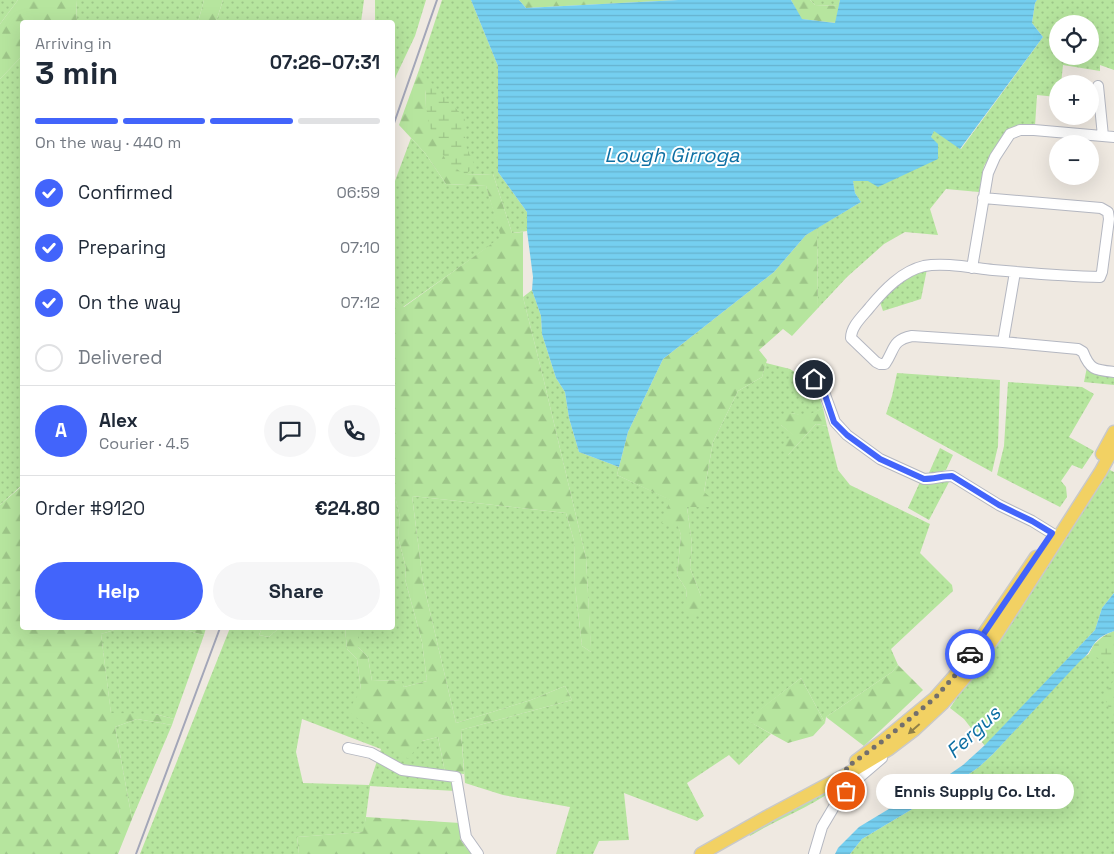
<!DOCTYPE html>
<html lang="en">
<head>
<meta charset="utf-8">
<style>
  :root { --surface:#fff; --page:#f6f6f7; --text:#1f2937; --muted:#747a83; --line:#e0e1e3; --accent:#4264fb }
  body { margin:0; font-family:"Space Grotesk",sans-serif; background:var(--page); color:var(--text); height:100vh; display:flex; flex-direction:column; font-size:19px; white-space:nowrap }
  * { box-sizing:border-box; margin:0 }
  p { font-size:16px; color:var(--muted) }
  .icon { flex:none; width:28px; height:28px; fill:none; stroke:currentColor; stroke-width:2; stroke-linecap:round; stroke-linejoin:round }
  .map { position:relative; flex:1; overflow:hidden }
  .drawer { position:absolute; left:20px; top:20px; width:375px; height:610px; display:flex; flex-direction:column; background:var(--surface); border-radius:5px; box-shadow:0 5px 20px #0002 }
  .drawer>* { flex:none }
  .buttons { position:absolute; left:1049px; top:15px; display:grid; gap:10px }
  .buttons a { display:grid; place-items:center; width:50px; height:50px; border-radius:50%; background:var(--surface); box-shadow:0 5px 20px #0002; font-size:25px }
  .pin { position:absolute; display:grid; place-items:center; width:42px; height:42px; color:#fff; margin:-21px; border:2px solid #fff; border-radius:50%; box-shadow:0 1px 5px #0007 }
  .courier { position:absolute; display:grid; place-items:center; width:50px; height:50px; margin:-25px; border:4px solid #4264fb; border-radius:50%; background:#fff; color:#222; box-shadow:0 1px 6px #0007 }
  .bubble { position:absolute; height:35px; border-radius:18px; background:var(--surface); box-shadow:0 5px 20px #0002; font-size:16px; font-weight:700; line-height:35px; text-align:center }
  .headline em { font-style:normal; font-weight:700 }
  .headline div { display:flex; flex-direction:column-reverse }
  .headline { display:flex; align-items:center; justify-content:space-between; height:85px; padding:0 15px }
  h1 { font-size:32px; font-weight:700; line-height:38px }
  .bar { display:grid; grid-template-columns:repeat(4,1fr); gap:8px 5px; align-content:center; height:60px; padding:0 15px }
  .bar i { height:6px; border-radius:4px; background:var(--line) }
  .bar .current { background:var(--accent) }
  .bar p { grid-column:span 4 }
  .line { display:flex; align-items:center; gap:12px; padding:0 15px; border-top:1px solid var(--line) }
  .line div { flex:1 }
  .round { display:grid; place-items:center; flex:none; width:52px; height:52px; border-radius:26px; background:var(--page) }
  ol { padding:0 15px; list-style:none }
  li { display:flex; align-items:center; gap:15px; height:55px }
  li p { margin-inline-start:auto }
  li .icon { padding:5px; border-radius:50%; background:var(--accent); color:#fff; stroke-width:4 }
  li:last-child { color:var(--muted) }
  li i { width:28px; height:28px; border:2px solid var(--line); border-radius:50% }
  .cta { display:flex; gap:10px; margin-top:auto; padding:10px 15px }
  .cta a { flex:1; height:58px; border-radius:30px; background:var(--accent); color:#fff; font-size:20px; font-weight:700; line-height:58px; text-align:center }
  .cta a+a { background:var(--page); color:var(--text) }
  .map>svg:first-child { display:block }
</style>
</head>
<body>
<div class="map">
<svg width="1114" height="854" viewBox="0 0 1114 854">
  <defs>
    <pattern id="grass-dots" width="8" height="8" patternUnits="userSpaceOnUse" patternTransform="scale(1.25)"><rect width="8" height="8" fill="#b6e59e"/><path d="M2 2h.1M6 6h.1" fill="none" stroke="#9dc588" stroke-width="1.8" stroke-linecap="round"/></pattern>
    <pattern id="forest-firs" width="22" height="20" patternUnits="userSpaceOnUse" patternTransform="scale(1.25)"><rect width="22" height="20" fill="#b6e59e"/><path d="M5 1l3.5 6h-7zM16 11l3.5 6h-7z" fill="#9dc588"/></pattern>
    <pattern id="wetland-marsh" width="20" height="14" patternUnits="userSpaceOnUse" patternTransform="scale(1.25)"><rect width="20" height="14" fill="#b6e59e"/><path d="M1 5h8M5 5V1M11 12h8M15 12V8" fill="none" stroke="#9dc588"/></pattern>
    <pattern id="water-rules" width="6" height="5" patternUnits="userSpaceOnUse" patternTransform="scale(1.25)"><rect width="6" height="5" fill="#75cff0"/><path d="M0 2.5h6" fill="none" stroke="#66b2ce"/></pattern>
  </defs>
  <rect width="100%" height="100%" fill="#efe9e1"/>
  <path fill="url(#grass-dots)" fill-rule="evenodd" d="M0,0H18L0,24Z
    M76,0H204L198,22H77Z
    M223,0H364L361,22H216Z
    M375,0H426L415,36L396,76L393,85L392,22H375Z
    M442,0H471L498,66V172L527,212V231L512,233L493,174L465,175L447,162L419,70Z
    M810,0H840L839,6L815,5Z
    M1037,0H1114V70L1100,65V71L1063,65L1061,84H1058L1057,97L1037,95L1035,126L1002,138L984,166L979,192L946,189L930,209L938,235L905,232L884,244L847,277L818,308L817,228L861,202L855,193L853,181H868L931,137L934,130L961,149L1043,37L1032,23L1035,3ZM1058,24H1090V56H1058Z
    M22,56V485L0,505V79Z
    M411,138L425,153L446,184L486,186L502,237L403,307L393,299L392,189Z
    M927,269L921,299L883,311L880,302L907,276Z
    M532,290L541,316L542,334L556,378L565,392L569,418L579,452L619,467L617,475L671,500L681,535L677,575L686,589L687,599L701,615V596L690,568L692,544L687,507L704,492L713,442L738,391L762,377L766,363L790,369L806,379L817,391L823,408L806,417L792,413L781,425L795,436L788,455L816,424L827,426L838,470L850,485L930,524L920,553L952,585L953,591L891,649L898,665L892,672L826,717L825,723L801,678L747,720L771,734L739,765L729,755L687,783L704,816L697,821L624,793L629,840L599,841L593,854H556L570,807L503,795L465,783L461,730L572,700L565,686L531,700L456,723L423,582L412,496L566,513L574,541L575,586L582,646L591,652L586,558L543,377L523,297Z
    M1087,367L1114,375V385L1084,382Z
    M897,373L1000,380L998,446L992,472L886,414L892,396Z
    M1008,382L1082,387L1094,394L1069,437L1094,451L1082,469L1072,465L1061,481L1066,487L1067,497L1060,507L997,475L1004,446Z
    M940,448L953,455L946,470L928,475Z
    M1108,469L1114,472V593L1102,608L1095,630L985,746L964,719L950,708L1031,588Z
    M950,480L929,520L908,508L920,482C931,485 939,481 950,480Z
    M393,491H394L400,517L398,537L406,568L405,579L422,642L427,681L404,687L400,680L372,681L368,657L358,647V628H392V544L394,532H392Z
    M121,628H177L204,635L174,719L155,714H111L101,634Z
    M230,628H262L259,635L269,637L279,628H345L347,649L357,659L361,690L422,741L438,737L445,772L453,780L455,791L370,786L364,832L297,837L299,854H140ZM302,719L381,749L369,785L303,783L296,752Z
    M1114,631V854H850L862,839L956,783L979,767L993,754L1081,659L1089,654L1094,644Z
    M137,719L172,725L132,819L115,727Z
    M845,781C817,805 781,817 750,836L748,832Z"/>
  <path fill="url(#forest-firs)" d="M18,0H76L77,22H22V56L0,79V24Z
    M204,0H223L216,22H198Z
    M519,0H678L526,8Z
    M791,0H810L815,5L839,6L836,23L801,19Z
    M419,70L425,76L426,108L465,175L493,174L512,233L523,232V297L543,377L586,558L591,647V652L582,646L575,586L574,541L566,513L412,496L423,582L456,723L531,700L565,686L572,700L461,730L464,774L445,772L438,737L422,741L408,759L348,711L361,690L357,659L347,649L345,628H358V647L368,657L372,681L401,680L404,687L427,681L422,642L405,579L406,568L398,537L400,517L394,492L393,491V299L404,307L501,237L486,186L446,184L425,153L399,125Z
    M817,228L818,308L792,336L783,329L759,350L767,360L762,377L738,391L713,442L704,492L710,497L709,507H687L692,544L690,568L701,596V615L690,617L680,608L687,599L686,589L677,575L681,535L678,526L662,523L670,500L617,475L628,432L663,359L774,272L806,235Z
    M823,408L827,426L816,424L788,455L783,451L785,443L788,438L793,439L794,436L781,425V417L792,413L806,416Z
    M22,486V628H121L101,634L111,713L155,714L174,719L172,725L137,719L115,727L132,819L118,854H0V505Z
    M177,628H206L204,635Z
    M262,628H279L269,637L259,635Z
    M898,665L923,690L864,746L826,717L892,672Z
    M801,678L825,723L813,736L788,743L746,720Z
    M366,817L460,823V839L471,854H299L297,837L363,832Z"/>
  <path fill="url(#wetland-marsh)" d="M425,76L465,118V144L475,166L465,175L447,162L432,135L426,108Z
    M1114,631V665L1089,654C1095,642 1101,636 1114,631Z
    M1114,680V719H1113L1104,695Z"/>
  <path fill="url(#water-rules)" d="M471,0H519L526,8L678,0H791L802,19L835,23L840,0H1037L1035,3L1032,23L1043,37L960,149L934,131L931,137L938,144V159L878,187L868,181H853L855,193L861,202L806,235L774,272L663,359L628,432L619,467L579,452L569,418L565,392L556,378L542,334L541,316L532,290L533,277L527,231V212L498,172V66Z
    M1114,593V631C1106,634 1099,637 1094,644C1088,652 1090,653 1081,660L993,754L979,767L956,783L862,839L850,854H835L838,848L859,827L912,795L944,778L963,765L985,745L1095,630L1102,608Z"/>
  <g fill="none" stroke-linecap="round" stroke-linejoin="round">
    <g stroke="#b4b7c1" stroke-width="12">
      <path id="minor" d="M1098,86L1103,136
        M983,198L1101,208L1108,212L1109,219L1102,272L1100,277C1064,276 1028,273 993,270C973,268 944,262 924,266C902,271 884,290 870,307C863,316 851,326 851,338L876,362L880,364H885C895,349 892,340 912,336L1003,342
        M972,268L988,173L995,157L1010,134L1020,130H1034L1114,137
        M1015,272L1003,342L1078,349L1083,352C1090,370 1095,370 1114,372
        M814,379L824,392L835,422L847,435L880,459L924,479C934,479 942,476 952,476L999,505L1032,521L1058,537
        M348,748L371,753L402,770L456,777L466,837L478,854
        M814,854L822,827L838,800L854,782L882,758"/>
    </g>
    <g stroke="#c9c9c9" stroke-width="15">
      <path id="major" d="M1102,454L1114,432
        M856,761L884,740L935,698L958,672L1036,557
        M701,854L770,815L849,773L889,749L914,730L943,703L966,676L996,635L1101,471L1114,447"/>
    </g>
    <use href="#minor" stroke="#fff" stroke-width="10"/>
    <use href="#major" stroke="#f2d163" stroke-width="12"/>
    <path stroke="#a3a6b8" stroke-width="2" d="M392,129L437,0
      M136,854L220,628"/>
  </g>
  <defs><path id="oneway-solid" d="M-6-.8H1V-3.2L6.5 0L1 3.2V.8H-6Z" transform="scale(1.25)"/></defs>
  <use fill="#908048" href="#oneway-solid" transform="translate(914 729) rotate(139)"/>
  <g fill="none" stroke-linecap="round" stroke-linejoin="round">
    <path stroke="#726f6d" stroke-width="5" stroke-dasharray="0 9" d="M846,791L854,782L846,768L884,740L935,698L958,672L970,654"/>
    <path stroke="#4264fb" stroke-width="6" d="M814,379L824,392L834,422L847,435L880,459L924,479C934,479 942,476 952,476L999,505L1032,521L1052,533L970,654"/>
  </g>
  <g text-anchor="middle" stroke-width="4" stroke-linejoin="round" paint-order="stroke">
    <g font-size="20" font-style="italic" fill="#0d6fa3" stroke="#fff">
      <text x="672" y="162">Lough Girroga</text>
      <text transform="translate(973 732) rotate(-43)" y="7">Fergus</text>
    </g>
  </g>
</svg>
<div class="buttons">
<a><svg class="icon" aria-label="locate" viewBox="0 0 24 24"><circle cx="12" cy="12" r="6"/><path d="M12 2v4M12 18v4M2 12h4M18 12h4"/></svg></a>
<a>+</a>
<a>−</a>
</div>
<div class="pin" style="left:846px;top:791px;background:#ea580c"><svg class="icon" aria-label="bag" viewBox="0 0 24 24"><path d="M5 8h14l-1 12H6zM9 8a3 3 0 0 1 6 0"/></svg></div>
<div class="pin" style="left:814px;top:379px;background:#1f2937"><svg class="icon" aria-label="home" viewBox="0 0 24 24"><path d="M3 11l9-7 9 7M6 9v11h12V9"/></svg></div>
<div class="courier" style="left:970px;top:654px"><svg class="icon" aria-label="car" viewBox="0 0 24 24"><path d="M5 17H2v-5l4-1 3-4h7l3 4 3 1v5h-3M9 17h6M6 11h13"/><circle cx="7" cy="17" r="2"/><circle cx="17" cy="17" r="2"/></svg></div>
<div class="bubble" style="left:876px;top:774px;width:198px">Ennis Supply Co. Ltd.</div>
<section class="drawer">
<div class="headline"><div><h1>3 min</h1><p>Arriving in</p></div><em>07:26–07:31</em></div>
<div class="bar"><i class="current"></i><i class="current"></i><i class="current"></i><i></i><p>On the way · 440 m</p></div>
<ol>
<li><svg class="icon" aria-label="check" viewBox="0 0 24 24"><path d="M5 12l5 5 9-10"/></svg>Confirmed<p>06:59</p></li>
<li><svg class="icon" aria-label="check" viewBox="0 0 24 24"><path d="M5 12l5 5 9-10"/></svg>Preparing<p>07:10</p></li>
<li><svg class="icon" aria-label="check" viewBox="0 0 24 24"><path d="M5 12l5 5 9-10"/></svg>On the way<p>07:12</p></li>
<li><i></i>Delivered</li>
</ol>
<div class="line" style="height:90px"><b class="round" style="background:var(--accent);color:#fff">A</b><div><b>Alex</b><p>Courier · 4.5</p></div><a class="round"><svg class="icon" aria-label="chat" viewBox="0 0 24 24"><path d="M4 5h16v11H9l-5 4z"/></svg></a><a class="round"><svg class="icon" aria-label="phone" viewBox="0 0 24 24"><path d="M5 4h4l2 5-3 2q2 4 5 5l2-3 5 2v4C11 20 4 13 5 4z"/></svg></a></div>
<div class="line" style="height:65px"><div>Order #9120</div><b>€24.80</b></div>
<div class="cta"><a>Help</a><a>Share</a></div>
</section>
</div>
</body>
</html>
